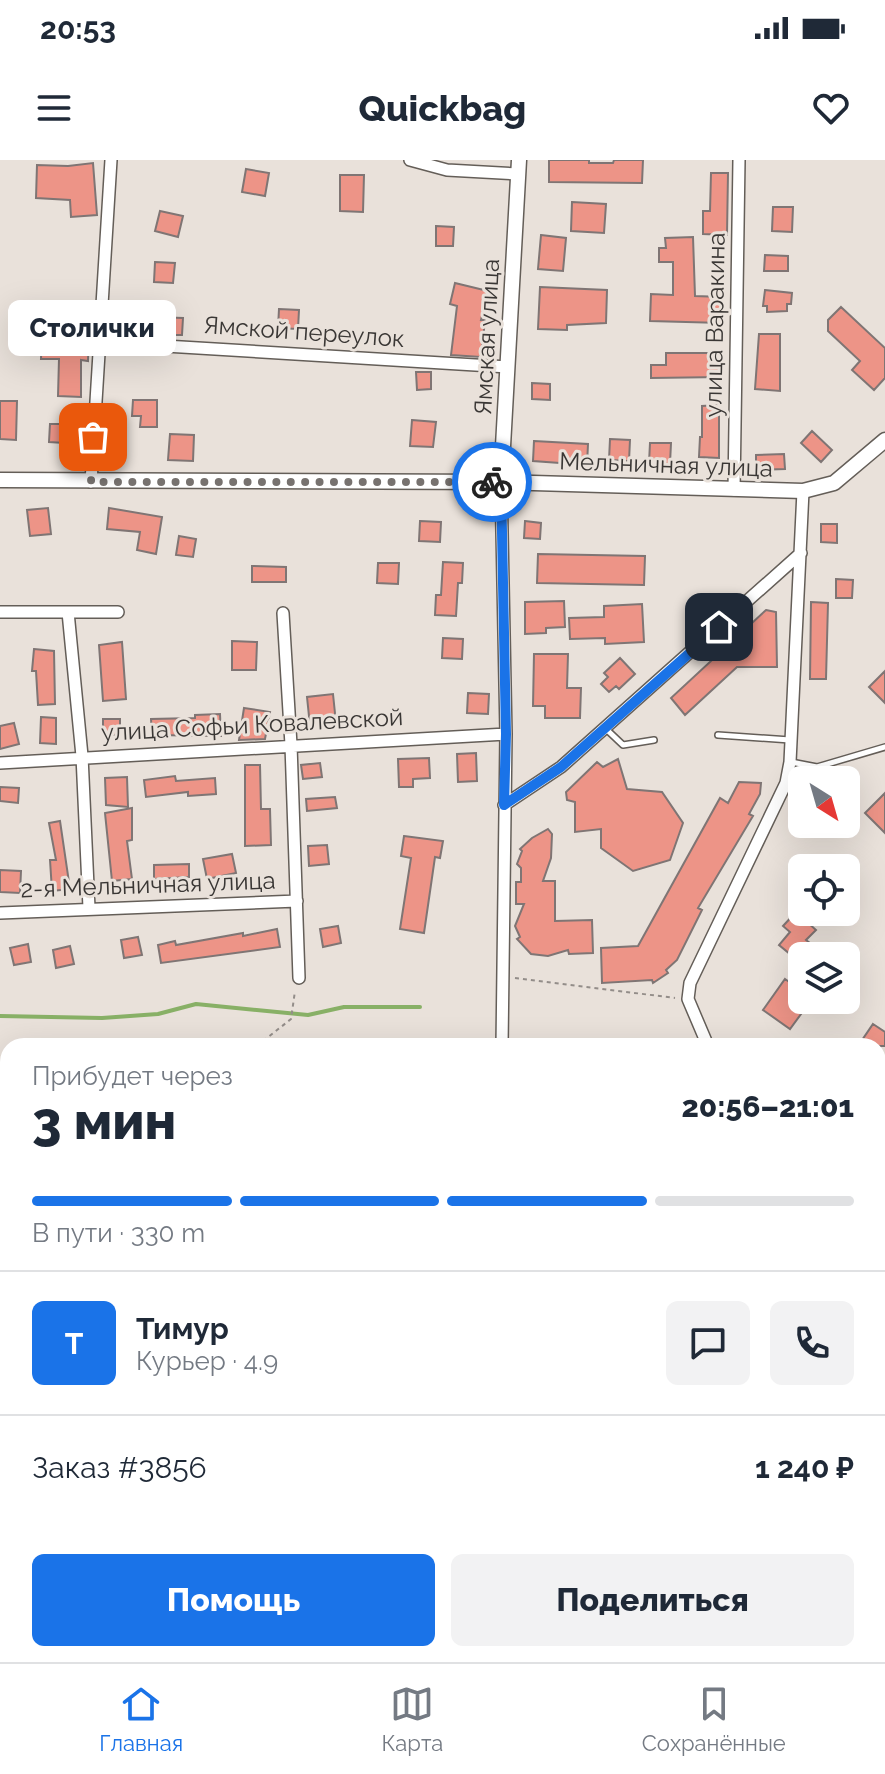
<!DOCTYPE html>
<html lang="ru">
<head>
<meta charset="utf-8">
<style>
  :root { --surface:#fff; --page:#f2f2f3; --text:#1f2937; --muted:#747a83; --line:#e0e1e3; --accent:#1a73e8 }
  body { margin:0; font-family:Raleway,sans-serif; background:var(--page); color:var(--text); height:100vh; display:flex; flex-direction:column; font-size:30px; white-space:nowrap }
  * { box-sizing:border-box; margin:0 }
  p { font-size:26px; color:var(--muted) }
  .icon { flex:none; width:44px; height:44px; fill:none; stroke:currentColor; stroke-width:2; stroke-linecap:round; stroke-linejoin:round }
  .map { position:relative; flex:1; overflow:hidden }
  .drawer { position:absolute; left:0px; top:878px; width:886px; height:624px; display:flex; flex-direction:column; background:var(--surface); border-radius:24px 24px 0 0; box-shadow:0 8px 32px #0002 }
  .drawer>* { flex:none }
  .needle { width:52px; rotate:143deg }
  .controls { position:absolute; left:788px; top:606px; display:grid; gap:16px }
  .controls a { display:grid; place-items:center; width:72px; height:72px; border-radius:12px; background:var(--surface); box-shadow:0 8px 32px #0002; font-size:40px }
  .pin { position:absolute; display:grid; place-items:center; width:68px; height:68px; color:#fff; margin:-34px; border-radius:16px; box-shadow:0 4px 12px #0006 }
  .courier { position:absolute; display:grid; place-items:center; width:80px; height:80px; margin:-40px; border:6px solid #1a73e8; border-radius:50%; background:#fff; color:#222; box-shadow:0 2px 10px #0007 }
  .bubble { position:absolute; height:56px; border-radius:12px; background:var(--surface); box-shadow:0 8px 32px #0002; font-size:26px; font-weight:800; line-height:56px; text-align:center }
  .headline em { font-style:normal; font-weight:800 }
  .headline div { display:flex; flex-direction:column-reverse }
  .headline { display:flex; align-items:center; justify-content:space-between; height:136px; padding:0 32px }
  h1 { font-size:52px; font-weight:800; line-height:60px }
  .bar { display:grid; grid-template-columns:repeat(4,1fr); gap:12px 8px; align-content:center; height:96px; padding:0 32px }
  .bar i { height:10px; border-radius:6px; background:var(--line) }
  .bar .current { background:var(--accent) }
  .bar p { grid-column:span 4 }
  .line { display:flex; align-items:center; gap:20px; padding:0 32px; border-top:2px solid var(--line) }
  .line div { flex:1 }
  .round { display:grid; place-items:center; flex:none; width:84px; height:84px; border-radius:12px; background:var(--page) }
  .action { display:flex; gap:16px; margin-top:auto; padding:16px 32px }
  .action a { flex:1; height:92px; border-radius:12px; background:var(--accent); color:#fff; font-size:32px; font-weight:800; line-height:92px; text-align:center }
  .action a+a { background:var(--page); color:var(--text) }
  .status { display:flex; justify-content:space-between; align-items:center; height:56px; padding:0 40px; background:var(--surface); direction:ltr }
  .status svg { height:22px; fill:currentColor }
  header { display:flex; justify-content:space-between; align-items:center; height:104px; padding:0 32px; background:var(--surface); font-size:36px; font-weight:800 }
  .menu { display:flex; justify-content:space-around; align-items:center; height:112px; border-top:2px solid var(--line); background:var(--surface); font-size:22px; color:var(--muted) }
  .menu a { display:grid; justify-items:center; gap:4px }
  .menu .current { color:var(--accent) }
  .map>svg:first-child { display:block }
</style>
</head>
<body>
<div class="status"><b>20:53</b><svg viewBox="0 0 49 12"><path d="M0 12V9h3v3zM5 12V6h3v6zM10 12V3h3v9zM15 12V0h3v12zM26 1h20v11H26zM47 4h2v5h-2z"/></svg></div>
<header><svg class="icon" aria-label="menu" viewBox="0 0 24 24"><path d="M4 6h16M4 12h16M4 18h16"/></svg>Quickbag<svg class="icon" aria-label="heart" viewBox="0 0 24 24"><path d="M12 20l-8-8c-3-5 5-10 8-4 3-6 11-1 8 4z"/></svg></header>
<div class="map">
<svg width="885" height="1502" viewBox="0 0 885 1502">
  <rect width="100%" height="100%" fill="#e9e1da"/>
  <path fill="#de89ab" d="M885,1139V1272L878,1270V1142Z
    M0,1329H8V1414L0,1421Z"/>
  <path fill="#88b066" d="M878,1270L885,1272V1502H0V1421L8,1414V1494H878Z"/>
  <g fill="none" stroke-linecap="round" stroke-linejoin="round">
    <path stroke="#88b066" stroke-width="4" d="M0,856L102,858L158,854L196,844L308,855L344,847H420"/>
  </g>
  <path fill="#ed9487" stroke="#7f7574" stroke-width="2" d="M549,0H589V3H613L614,0H643L642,23L549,22Z
    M93,3L97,55L71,57L70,40L36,38L37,5L68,6Z
    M246,9L269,13L265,36L242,32Z
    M711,13H728L727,75L703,74V51H710Z
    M340,15H364L363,52L340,51Z
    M572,42L606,44L604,73L571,71Z
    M773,47H793L792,72L772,71Z
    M160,51L183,56L178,77L155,71Z
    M436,66L454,67L453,86H436Z
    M541,75L566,78L563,111L538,109Z
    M693,77L695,136L723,137L722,163L650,161L651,134L673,135V102H659V88H666L665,78Z
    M765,95L788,96V111H764Z
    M155,102L175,103L173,123L154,122Z
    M455,123L488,131L481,160H485L481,197L451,195L457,146L450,144Z
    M540,127L607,130L606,163L567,165V170L538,169Z
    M765,130L792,133L791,144H787V151L767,152V146H763Z
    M841,147L885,188V218L874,230L852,210L860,201L828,171V160Z
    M279,149L299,150L298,169L278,168Z
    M153,157L183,158L182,175H153Z
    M42,169L89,171L88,201L81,200V237L58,236L59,199H41Z
    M759,174H780V231L755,229Z
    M666,193H712L713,204H722V217L651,218V205H666Z
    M416,212H431V229L417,230Z
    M532,223L550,224V240L532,239Z
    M133,240H157V267H140L141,256H132Z
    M0,241H17L16,280L0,279Z
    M719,245V298L699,297L700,277H702V246Z
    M67,254L82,255L81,284L49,282L50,264H66Z
    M412,260L436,262L433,287L410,286Z
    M812,271L832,290L821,302L801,283Z
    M170,274L194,275L193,301L168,300Z
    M610,279L630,280L629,301L609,300Z
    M534,281L588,284L587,305L533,301Z
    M650,283H671L670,304L649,303Z
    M784,294L785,309L756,310V295Z
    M48,348L51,374L30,376L27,350Z
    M109,348L162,357L156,394L137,390L140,372L107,369Z
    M420,361L441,362L440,382L419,381Z
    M525,361L541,363L540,379L524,378Z
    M821,364H837V383L821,382Z
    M179,376L196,379L193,397L176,395Z
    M538,394L645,396L644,425L537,423Z
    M443,402L463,403L462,423H458L456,456L435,455L436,435H441Z
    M378,403H399L398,424L377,423Z
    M252,406L286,407V422H252Z
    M836,419L853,420L852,438H836Z
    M564,441L565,467L546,468V473L525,474V442Z
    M811,442L828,443L826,519H810Z
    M642,444L644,482L605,484V478L570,479L569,458L604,457V446Z
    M766,450L776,452L777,507H737L685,555L671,538Z
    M443,478L463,479L462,499L442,498Z
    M232,481L257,482L256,510H232Z
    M122,482L126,539L103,541L99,485Z
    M34,489L54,491L55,544L38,545L36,511H32Z
    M534,494H568L567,528H581L580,558H545V546H533Z
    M620,498L635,514L619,529L616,526L609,532L601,524L608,517L604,513Z
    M885,511V543L869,527Z
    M468,533L489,534L488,554L467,553Z
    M333,534L336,563L310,566L307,537Z
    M244,548L270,552L265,579L239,580Z
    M220,554L221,576L152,575L151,559L195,558V555Z
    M41,557L56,558V584L40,583Z
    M103,559H120V575H103Z
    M14,563L19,584L0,589V566Z
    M476,593L477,621L458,622L457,594Z
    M429,598L430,618L413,619V627H399L398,599Z
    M618,599L627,629L662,632L683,663L670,700L633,711L601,688V669L575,672V642L567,640L566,632L597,602L603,607Z
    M320,603L322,617L303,619L301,605Z
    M245,605H260L261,649H270L271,685L245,686Z
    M175,616L176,621L215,618L216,634L188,636V632L146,637L144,620Z
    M127,617L128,647L106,645L105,618Z
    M739,622L761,623L760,634L749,654L753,656L698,748L702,750L677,800L666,810L668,813L653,823L652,820L602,823L601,788L638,786L720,638L728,643Z
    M0,627L19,628L18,643L0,641Z
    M885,633V673L865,653Z
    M335,637L337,648L307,651L306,639Z
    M132,648V680L127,681L132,719L112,721L105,653Z
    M60,661L70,729L52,731L50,700H56L49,663Z
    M548,669L552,674L551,698L543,721H555V761L592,760L593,793L569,794L568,790L548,796L531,794L517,779L520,777L515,766L524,744H516V722H521V708L517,704L522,691L520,689L532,678Z
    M404,676L443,681L440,698L435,697L424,773L400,769L411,698L401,696Z
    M327,685L329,704L309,706L308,686Z
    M232,694L236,713L207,719L203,699Z
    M189,704V717L154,719V705Z
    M0,710L21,711L20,733L0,732Z
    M796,752L816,770L806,780L815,787L807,796H802L801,803L779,785L790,772L783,766Z
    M338,766L341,783L323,787L320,769Z
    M277,769L280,787L161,803L158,785L175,781L176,785L243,773V776Z
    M138,777L142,795L124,798L121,780Z
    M28,784L31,802L14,805L10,788Z
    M70,786L74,804L56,808L53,790Z
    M785,819L802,831L796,844L804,850L790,869L763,850Z
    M873,864L885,872V886H858Z"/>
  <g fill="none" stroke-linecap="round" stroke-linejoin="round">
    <g stroke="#645e58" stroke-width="8">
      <path id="service" d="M605,568L623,585L654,580
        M718,575L790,580
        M791,602L817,607L885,587
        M0,932L8,933
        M0,984L8,985"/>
    </g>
    <g stroke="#645e58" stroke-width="14">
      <path id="minor" d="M410,0L447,10L518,14
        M99,182L508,207
        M91,322L111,0
        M501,322L506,574L502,886
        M734,330L739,0
        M0,452H118
        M68,452L82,596L89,748
        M283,453L291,585L299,818
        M0,603L506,574
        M504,645L561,607L801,393
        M0,753L297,741
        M708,886L688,839L690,823L786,623L790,602L803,331
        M0,1053L8,1054
        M878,1106L885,1097
        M0,1329H8"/>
    </g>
    <g stroke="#645e58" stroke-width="17">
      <path id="tertiary" d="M0,320L501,322L803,331L834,323L885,280
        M501,322L519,0"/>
    </g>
    <path stroke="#938d89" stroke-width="2" stroke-dasharray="4 4" stroke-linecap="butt" d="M515,818L675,838
      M257,886L291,859L295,831
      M878,1251L885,1254"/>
    <use href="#service" stroke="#fff" stroke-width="5"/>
    <use href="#minor" stroke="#fff" stroke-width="11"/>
    <use href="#tertiary" stroke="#fff" stroke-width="14"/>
  </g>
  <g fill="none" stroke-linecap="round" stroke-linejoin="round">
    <path stroke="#77726f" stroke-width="8" stroke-dasharray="0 14.4" d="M93,277L91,322H492"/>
    <path stroke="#1a73e8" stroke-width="10" d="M492,322H501L506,574L504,645L561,607L719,467"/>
  </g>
  <g text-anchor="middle" stroke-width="6" stroke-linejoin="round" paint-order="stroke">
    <g font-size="24" fill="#3a3735" stroke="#e9e1da">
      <text transform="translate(715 165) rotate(-89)" y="8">улица Варакина</text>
      <text transform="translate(304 172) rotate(4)" y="8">Ямской переулок</text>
      <text transform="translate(487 177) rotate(-87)" y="8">Ямская улица</text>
      <text transform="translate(666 305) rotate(2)" y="8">Мельничная улица</text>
      <text transform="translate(252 565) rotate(-3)" y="8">улица Софьи Ковалевской</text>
      <text transform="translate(148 725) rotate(-2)" y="8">2-я Мельничная улица</text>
    </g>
  </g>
</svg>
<div class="controls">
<a><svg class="needle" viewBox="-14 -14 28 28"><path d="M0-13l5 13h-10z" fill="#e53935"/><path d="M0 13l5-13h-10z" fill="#747a83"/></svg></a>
<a><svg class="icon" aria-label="locate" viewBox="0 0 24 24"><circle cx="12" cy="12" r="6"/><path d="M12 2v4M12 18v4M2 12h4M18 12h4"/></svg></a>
<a><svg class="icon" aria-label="layers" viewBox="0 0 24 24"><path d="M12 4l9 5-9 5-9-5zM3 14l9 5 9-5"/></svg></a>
</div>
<div class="pin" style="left:93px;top:277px;background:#ea580c"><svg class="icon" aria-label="bag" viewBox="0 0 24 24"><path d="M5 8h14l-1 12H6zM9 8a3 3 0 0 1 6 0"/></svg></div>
<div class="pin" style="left:719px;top:467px;background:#1f2937"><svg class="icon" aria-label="home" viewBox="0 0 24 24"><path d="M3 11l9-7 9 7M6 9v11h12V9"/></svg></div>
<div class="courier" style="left:492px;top:322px"><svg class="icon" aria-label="bike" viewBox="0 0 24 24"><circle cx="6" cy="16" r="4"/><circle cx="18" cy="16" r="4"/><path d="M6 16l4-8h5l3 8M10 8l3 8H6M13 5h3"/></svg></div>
<div class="bubble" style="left:8px;top:140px;width:168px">Столички</div>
<section class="drawer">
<div class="headline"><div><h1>3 мин</h1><p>Прибудет через</p></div><em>20:56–21:01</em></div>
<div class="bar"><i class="current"></i><i class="current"></i><i class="current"></i><i></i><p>В пути · 330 m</p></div>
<div class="line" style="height:144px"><b class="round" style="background:var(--accent);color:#fff">Т</b><div><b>Тимур</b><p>Курьер · 4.9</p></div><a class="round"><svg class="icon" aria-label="chat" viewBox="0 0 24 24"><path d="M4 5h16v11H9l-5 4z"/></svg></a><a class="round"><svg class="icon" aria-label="phone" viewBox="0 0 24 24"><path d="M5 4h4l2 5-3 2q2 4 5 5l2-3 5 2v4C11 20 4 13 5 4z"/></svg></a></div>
<div class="line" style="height:104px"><div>Заказ #3856</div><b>1 240 ₽</b></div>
<div class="action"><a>Помощь</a><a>Поделиться</a></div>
</section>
</div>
<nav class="menu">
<a class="current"><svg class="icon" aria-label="home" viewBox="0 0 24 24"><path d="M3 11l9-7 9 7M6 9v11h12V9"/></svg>Главная</a>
<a><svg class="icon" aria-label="map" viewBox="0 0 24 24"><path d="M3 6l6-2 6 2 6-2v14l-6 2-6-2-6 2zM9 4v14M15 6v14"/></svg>Карта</a>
<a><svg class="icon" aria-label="saved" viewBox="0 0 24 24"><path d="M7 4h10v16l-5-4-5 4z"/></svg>Сохранённые</a>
</nav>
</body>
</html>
